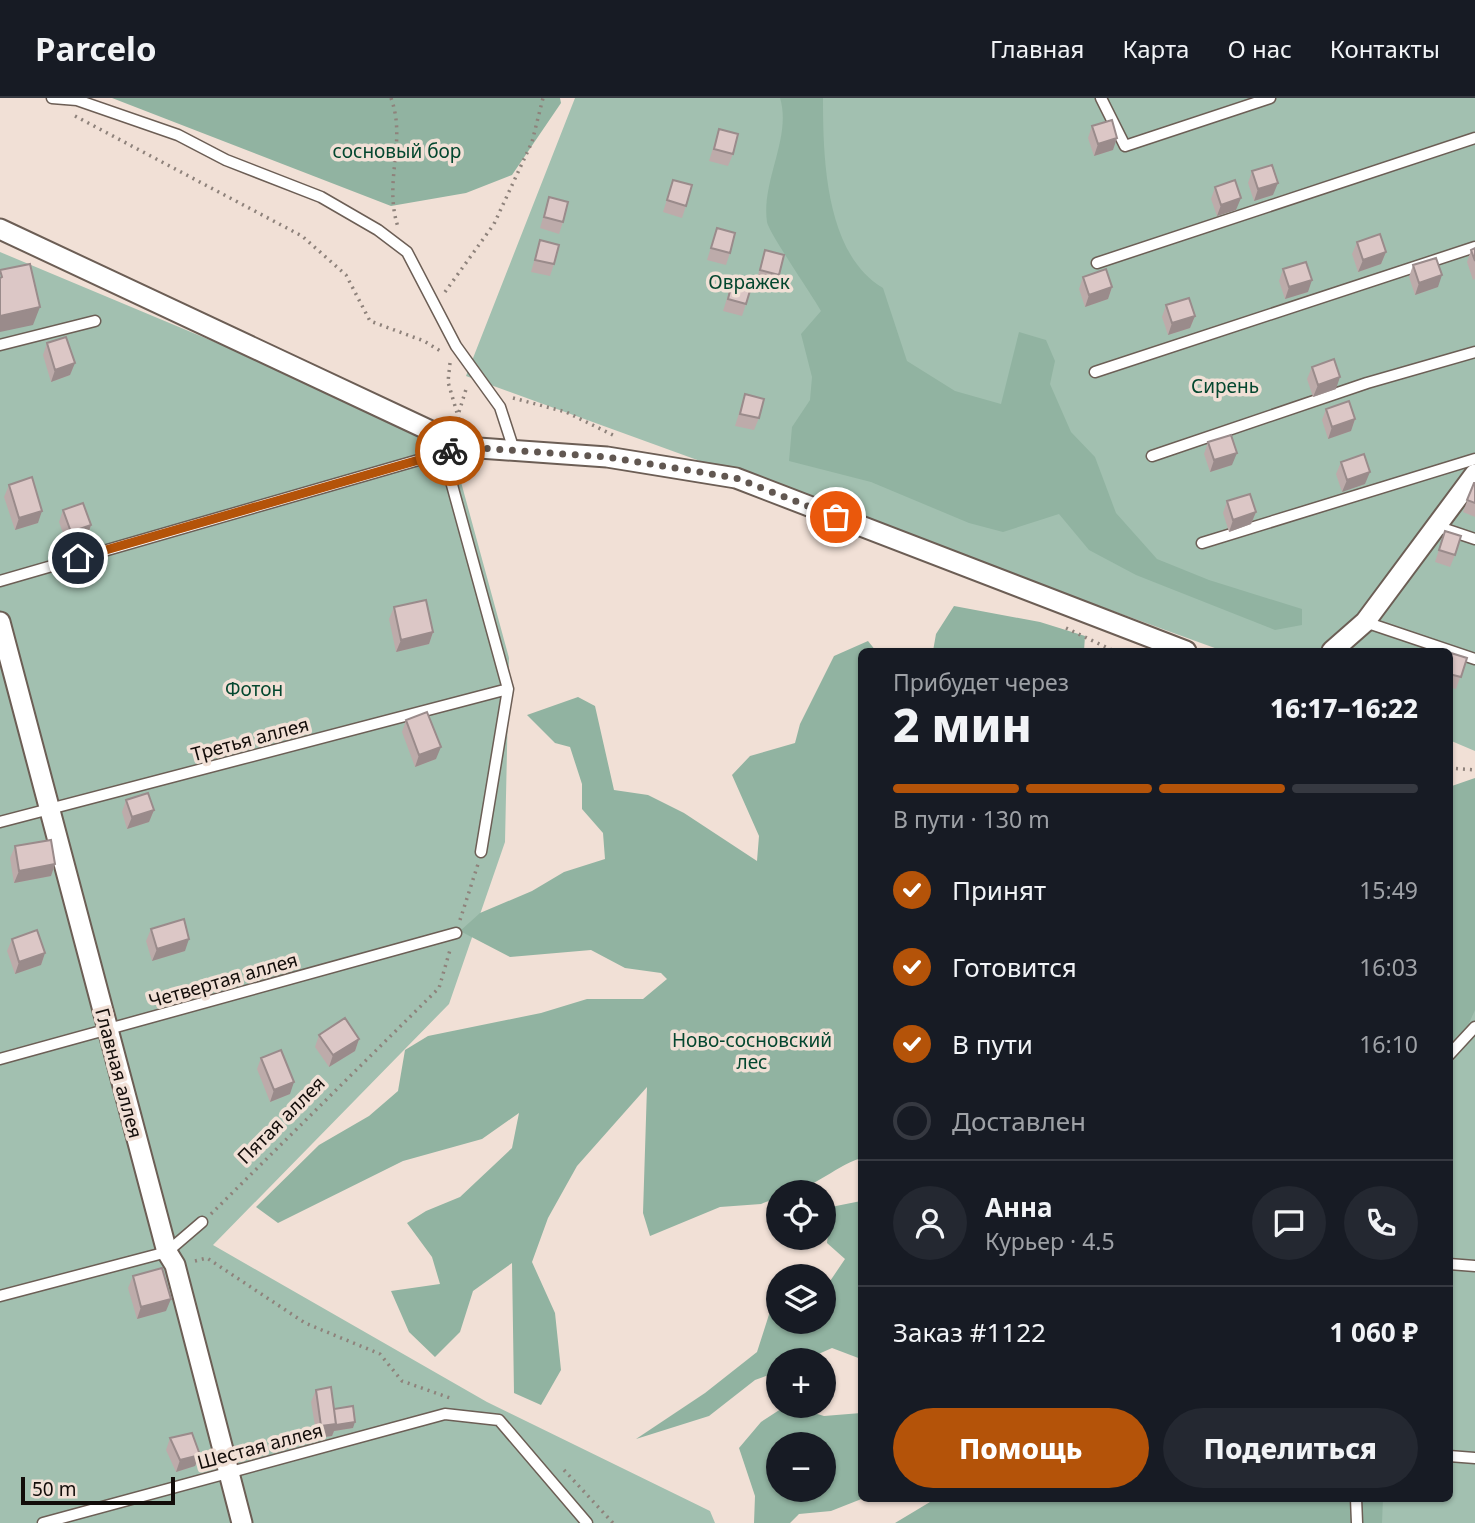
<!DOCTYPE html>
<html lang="ru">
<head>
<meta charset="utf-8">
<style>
  :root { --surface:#171b24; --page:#242831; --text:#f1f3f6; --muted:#9ea1a6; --line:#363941; --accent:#b45309 }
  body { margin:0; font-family:"Noto Sans",sans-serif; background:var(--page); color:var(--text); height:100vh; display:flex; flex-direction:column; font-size:26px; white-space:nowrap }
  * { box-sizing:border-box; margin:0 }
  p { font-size:23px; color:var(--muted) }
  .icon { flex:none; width:38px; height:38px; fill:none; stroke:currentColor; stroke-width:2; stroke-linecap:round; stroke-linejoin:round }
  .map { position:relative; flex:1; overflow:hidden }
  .sheet { position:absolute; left:858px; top:550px; width:595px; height:854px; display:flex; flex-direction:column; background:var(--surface); border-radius:10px; box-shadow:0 2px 5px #0004 }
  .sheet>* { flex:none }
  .controls { position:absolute; left:766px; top:1082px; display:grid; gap:14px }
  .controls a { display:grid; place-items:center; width:70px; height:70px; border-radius:50%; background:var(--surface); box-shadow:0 2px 5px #0004; font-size:35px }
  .scale { position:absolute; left:21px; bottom:18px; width:154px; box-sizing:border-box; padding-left:7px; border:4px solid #130d0a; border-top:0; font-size:19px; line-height:24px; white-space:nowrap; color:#130d0a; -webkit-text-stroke:5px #f1e0d6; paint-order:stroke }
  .pin { position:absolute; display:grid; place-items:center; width:60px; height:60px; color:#fff; margin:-30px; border:4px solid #fff; border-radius:50%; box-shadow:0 2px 7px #0007 }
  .courier { position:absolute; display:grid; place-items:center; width:70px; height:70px; margin:-35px; border:5px solid #b45309; border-radius:50%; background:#fff; color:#222; box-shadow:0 2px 9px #0007 }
  .headline em { font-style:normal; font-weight:800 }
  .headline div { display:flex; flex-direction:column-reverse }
  .headline { display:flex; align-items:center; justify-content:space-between; height:119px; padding:0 35px }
  h1 { font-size:46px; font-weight:800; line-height:52px }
  .bar { display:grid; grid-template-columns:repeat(4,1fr); gap:10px 7px; align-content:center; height:84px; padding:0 35px }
  .bar i { height:9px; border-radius:5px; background:var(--line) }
  .bar .on { background:var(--accent) }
  .bar p { grid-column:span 4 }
  .line { display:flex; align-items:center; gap:18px; padding:0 35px; border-top:2px solid var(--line) }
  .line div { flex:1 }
  .round { display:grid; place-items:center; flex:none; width:74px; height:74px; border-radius:37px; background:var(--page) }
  ol { padding:0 35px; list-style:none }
  li { display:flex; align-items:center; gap:21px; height:77px }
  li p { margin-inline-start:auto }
  li .icon { padding:7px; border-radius:50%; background:var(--accent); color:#fff; stroke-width:4 }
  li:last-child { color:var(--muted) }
  li i { width:38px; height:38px; border:4px solid var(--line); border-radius:50% }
  .action { display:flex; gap:14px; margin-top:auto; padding:14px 35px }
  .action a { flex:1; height:80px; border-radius:42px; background:var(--accent); color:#fff; font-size:28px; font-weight:800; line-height:80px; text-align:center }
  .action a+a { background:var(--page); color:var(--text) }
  header { display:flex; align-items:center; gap:42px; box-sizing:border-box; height:98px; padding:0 35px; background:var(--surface); border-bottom:2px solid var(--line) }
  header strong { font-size:33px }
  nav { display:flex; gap:38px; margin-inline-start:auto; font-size:24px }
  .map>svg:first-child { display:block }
</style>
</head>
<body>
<header>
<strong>Parcelo</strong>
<nav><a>Главная</a><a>Карта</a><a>О нас</a><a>Контакты</a></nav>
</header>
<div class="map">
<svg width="1475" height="1425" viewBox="0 0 1475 1425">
  <rect width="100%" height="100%" fill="#f1e0d6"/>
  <path fill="#a2c0b0" d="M575,0H1475V653L1449,642V553H1223L466,278Z
    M0,154L465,349L455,362L509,560L505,744L449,906L213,1147L487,1304L710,1413L715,1425H0Z
    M1475,857V1425H1324L1323,1400H1449V883Z"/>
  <path fill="#91b3a1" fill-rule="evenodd" d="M112,0H560L561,5L512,77L466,95L391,108Z
    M780,0H823C823,59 825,156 883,190L907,263L955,293L1001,306L1019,234L1046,242L1055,263L1050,286L1071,334L1095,359L1116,415L1157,461L1209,482L1302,511V527L1275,532L1136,477L1089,452L1059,416L1003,434L969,425L871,384L789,363L792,329L810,302L812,279L801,236L821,213C812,197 769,135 767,124C761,83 792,39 780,0Z
    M954,508L1040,524L1085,538L1084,553H933L936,536Z
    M868,543L876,553H861V1060C831,1070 812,1094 779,1094V1099L761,1106L720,1109L650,1138L643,1115L647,989L577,1068L548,1120L532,1164L555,1215L561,1272L541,1307L514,1295L512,1165L473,1193L460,1234L435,1259L409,1234L391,1193L440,1186L432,1159L407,1125L426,1113L460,1099L512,1050L519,1015L482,1041L403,1063L278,1125L256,1109L319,1047L369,1018L398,993L405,952L428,938L541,915L587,901H643L667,881L661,875L625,870L591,852L510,859L460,833L480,815L532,793L564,774L605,761L603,735L582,711V686L570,649L555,645L527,617L578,599L595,608L614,692L648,697L684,715L757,763L759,738L732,677L750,658L795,645L800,626L834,558Z
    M1475,680V912L1449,970V689Z
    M861,1103V1261L832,1250L805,1262H779V1273L755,1282L709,1318L636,1341L705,1295L757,1254L773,1204L779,1203V1223H824V1192L845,1161L827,1145L831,1109Z
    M787,1307L824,1318L861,1315V1400H864L831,1413L799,1416L790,1425H754L755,1398L739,1350L761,1324ZM779,1346H824V1391H779Z
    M929,1400H1383L1382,1425H895L930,1404Z"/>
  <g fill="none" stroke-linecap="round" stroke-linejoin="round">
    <g stroke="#6c5e55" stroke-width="13">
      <path id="service" d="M52,0L77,2L178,37L226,62L321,99L378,132L407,154L456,248L500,309L514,352
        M1101,0L1125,48L1270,0
        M1097,165L1475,40
        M0,247L95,223
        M1095,274L1475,149
        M465,349L449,376L508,591L481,754
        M1152,358L1367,285L1475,254
        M1439,429L1475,441
        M1202,445L1475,361
        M0,483L460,350
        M1365,524L1475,561
        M0,724L508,591
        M1449,957L1475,929
        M0,961L456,835
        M1449,1166L1475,1168
        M0,1198L167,1154L202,1124
        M1449,1358L1475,1360
        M1356,1400L1357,1425
        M43,1425L445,1316L499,1322L587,1425"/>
    </g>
    <g stroke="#6c5e55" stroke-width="23">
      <path id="minor" d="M0,131L465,349L607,359L736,380L1186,553
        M0,524L167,1154L175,1167L242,1425
        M1332,553L1365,524L1475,376"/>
    </g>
    <path stroke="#8e827b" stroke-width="3.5" stroke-dasharray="2 5" stroke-linecap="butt" d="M391,0C407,44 383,83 398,129
      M75,18L302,138L346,177L370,223L424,243L442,254
      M445,194L494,126L532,44L543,0
      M450,265L448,284L460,325
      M513,300L566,314L617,339
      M459,314L467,288
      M1066,530L1114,553
      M1449,670L1475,672
      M460,822L478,766
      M211,1116L439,890L450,852
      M195,1163L207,1160L305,1225L380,1256L402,1283L450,1300
      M564,1372L613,1425"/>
    <use href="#service" stroke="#fff" stroke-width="10"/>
    <use href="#minor" stroke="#fff" stroke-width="19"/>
  </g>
  <path fill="#bdabaa" d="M1092,28L1113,52L1094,58L1088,40Z
    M719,31L733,56L728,68L709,63Z
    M1252,73L1273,97L1254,103L1248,85Z
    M673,82L686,108L682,120L663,114Z
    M1215,89L1236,112L1217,118L1211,101Z
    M549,99L563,124L559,136L540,130Z
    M717,130L730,155L726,167L707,162Z
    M540,142L554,166L550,178L531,174Z
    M1357,144L1386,154L1381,166L1358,174L1352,156Z
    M1475,150V181L1473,182L1467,164L1471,152Z
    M765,152L779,177L775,189L756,184Z
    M1413,167L1438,189L1415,197L1409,179Z
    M1283,171L1308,194L1285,201L1279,183Z
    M1083,179L1112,189L1108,201L1085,209L1079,191Z
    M733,181L746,206L742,218L723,213Z
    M1166,207L1195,218L1190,230L1168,237L1162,219Z
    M47,245L75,265L70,277L51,284L43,257Z
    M1312,269L1336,291L1313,299L1307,281Z
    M745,296L759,320L754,332L735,328Z
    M1326,311L1355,321L1351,333L1328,341L1322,322Z
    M1208,344L1232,367L1210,374L1204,356Z
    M1341,364L1365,386L1342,394L1336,376Z
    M1474,385H1475V419L1463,414Z
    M9,387L38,425L15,432L4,399Z
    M1227,403L1256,414L1251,426L1229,434L1223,415Z
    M63,412L91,427L87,439L67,446L59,424Z
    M1445,433L1455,457L1450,469L1435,464Z
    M394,509L433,534L429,546L396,554L389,521Z
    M1467,560L1456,591L1449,589V561Z
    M406,622L436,661L415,669L402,634Z
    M126,702L154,712L149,724L127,731L122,714Z
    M15,748L55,766L51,778L14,785L10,760Z
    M151,831L185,853L152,863L146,843Z
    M12,841L45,855L41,867L15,876L7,853Z
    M319,937L359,941L355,953L329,969L315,949Z
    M261,960L290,996L270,1004L257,971Z
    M133,1178L166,1213L137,1221L128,1190Z
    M316,1292L334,1311L353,1330L334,1333L332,1338L317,1340L311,1304Z
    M170,1340L200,1357L195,1368L176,1374L166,1352Z"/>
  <path fill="#9a8b8b" d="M1117,40L1113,52L1094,58L1098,46Z
    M1278,85L1273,97L1254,103L1258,91Z
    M1241,100L1236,112L1217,118L1221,107Z
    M1386,154L1381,166L1358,174L1363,162Z
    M1442,177L1438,189L1415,197L1419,185Z
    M1312,182L1308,194L1285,201L1289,189Z
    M1112,189L1108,201L1085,209L1089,197Z
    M40,209L33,227L0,234V218Z
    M1195,218L1190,230L1168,237L1172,225Z
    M75,265L70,277L51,284L55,272Z
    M1340,279L1336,291L1313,299L1318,287Z
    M1355,321L1351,333L1328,341L1332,329Z
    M1237,355L1232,367L1210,374L1214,362Z
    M1370,374L1365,386L1342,394L1347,382Z
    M42,413L38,425L15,432L19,420Z
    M1256,414L1251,426L1229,434L1233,422Z
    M91,427L87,439L67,446L71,434Z
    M433,534L429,546L396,554L401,542Z
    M441,649L436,661L415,669L419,657Z
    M154,712L149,724L127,731L132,719Z
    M55,766L51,778L14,785L19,773Z
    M189,841L185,853L152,863L157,851Z
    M45,855L41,867L15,876L19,864Z
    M359,941L355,953L329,969L333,957Z
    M294,984L290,996L270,1004L274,992Z
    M171,1201L166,1213L137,1221L141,1209Z
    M355,1324L353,1330L334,1333L332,1338L317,1340L321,1328Z
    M200,1357L195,1368L176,1374L180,1362Z"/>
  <path fill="#dcc7c6" stroke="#9a8b8b" stroke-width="2" d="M1112,22L1117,40L1098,46L1092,28Z
    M719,31L738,36L733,56L714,51Z
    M1272,67L1278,85L1258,91L1252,73Z
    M673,82L692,87L686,108L667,102Z
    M1235,82L1241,100L1221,107L1215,89Z
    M549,99L568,104L563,124L544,119Z
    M717,130L735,135L730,155L711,150Z
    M1380,136L1386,154L1363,162L1357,144Z
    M540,142L559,147L554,166L535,162Z
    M1475,150V163L1471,152Z
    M765,152L784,157L779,177L760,172Z
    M1436,160L1442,177L1419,185L1413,167Z
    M1306,164L1312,182L1289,189L1283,171Z
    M30,166L40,209L0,218V180L2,179L0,172Z
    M1106,171L1112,189L1089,197L1083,179Z
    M733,181L752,186L746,206L728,201Z
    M1189,200L1195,218L1172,225L1166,207Z
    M66,239L75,265L55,272L47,245Z
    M1334,261L1340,279L1318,287L1312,269Z
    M745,296L764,301L759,320L740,316Z
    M1349,303L1355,321L1332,329L1326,311Z
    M1231,337L1237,355L1214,362L1208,344Z
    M1364,356L1370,374L1347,382L1341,364Z
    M32,379L42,413L19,420L9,387Z
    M1474,385H1475V405L1467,402Z
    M1250,396L1256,414L1233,422L1227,403Z
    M83,405L91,427L71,434L63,412Z
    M1445,433L1461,438L1455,457L1439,452Z
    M426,502L433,534L401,542L394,509Z
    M1451,555L1467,560L1461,579L1449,576V563Z
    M427,614L441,649L419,657L406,622Z
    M148,695L154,712L132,719L126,702Z
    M51,742L55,766L19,773L15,748Z
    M184,821L189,841L157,851L151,831Z
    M37,832L45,855L19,864L12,841Z
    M345,920L359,941L333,957L319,937Z
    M281,952L294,984L274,992L261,960Z
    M162,1170L171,1201L141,1209L133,1178Z
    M331,1289L336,1326L321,1328L316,1292Z
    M353,1308L355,1324L336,1327L334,1311Z
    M192,1335L200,1357L180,1362L170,1340Z"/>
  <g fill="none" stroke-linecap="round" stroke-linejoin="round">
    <path stroke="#615751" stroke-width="7" stroke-dasharray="0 12.6" d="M450,353L465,349L607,359L736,380L836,419"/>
    <path stroke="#b45309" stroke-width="9" d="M78,460L450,353"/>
  </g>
  <g text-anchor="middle" stroke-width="7" stroke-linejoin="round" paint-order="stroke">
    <g font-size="19" fill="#04472f" stroke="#f1e0d6">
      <text x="397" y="60">сосновый бор</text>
      <text x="749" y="191">Овражек</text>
      <text x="1225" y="295">Сирень</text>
      <text x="254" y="598">Фотон</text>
      <text x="752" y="949">Ново-сосновский<tspan x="752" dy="22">лес</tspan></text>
    </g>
    <g font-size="19" fill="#130d0a" stroke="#f1e0d6">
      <text transform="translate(250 641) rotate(-15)" y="7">Третья аллея</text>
      <text transform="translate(223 882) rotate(-16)" y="7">Четвертая аллея</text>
      <text transform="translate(119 975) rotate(75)" y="7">Главная аллея</text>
      <text transform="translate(281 1022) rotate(-45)" y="7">Пятая аллея</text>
      <text transform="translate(260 1348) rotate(-15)" y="7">Шестая аллея</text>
    </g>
  </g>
</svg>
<div class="controls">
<a><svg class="icon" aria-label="locate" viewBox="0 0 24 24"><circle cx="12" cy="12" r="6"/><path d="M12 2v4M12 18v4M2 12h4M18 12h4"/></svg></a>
<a><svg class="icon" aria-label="layers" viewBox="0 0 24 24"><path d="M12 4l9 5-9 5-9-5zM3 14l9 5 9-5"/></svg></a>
<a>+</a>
<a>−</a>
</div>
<div class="scale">50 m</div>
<div class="pin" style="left:836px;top:419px;background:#ea580c"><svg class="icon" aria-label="bag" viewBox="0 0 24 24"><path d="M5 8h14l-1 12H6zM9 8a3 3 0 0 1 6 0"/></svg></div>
<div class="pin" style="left:78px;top:460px;background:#1f2937"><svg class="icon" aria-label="home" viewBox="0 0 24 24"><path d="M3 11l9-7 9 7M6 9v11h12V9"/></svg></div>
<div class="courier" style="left:450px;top:353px"><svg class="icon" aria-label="bike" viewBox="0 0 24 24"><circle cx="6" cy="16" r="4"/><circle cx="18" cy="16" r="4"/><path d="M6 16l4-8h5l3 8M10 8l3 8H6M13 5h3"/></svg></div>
<section class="sheet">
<div class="headline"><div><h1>2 мин</h1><p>Прибудет через</p></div><em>16:17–16:22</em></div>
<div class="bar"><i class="on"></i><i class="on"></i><i class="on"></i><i></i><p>В пути · 130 m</p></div>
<ol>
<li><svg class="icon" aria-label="check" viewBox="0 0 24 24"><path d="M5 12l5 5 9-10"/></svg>Принят<p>15:49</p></li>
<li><svg class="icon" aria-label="check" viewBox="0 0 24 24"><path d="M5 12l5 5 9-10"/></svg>Готовится<p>16:03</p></li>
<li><svg class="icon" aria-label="check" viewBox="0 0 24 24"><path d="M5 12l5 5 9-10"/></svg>В пути<p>16:10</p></li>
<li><i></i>Доставлен</li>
</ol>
<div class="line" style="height:126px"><a class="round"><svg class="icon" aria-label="person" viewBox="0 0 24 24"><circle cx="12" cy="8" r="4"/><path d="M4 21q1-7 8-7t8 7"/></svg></a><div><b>Анна</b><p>Курьер · 4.5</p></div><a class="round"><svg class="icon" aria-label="chat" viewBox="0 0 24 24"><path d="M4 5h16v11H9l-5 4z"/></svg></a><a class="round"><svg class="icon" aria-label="phone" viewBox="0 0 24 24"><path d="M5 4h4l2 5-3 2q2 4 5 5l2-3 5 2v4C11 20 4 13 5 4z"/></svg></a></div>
<div class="line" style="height:91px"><div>Заказ #1122</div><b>1 060 ₽</b></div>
<div class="action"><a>Помощь</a><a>Поделиться</a></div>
</section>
</div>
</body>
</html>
